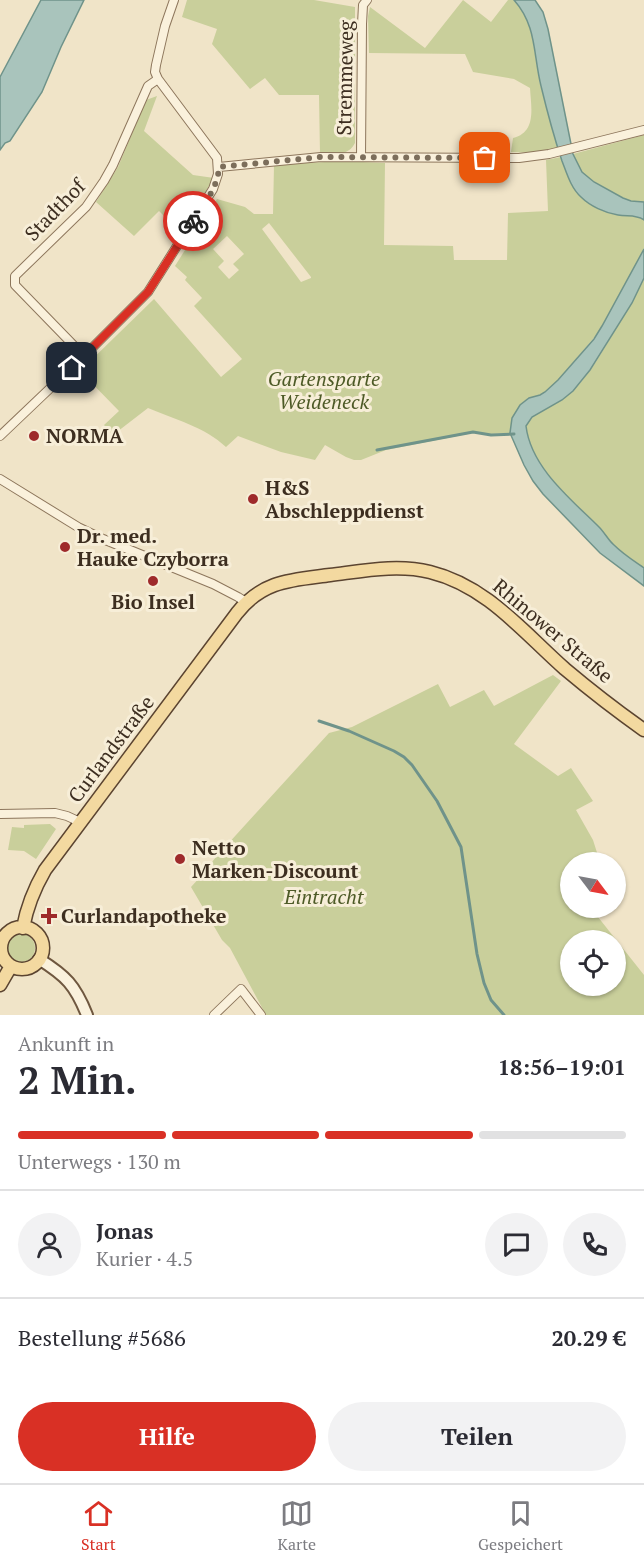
<!DOCTYPE html>
<html lang="de">
<head>
<meta charset="utf-8">
<style>
  :root { --surface:#fff; --page:#f2f2f3; --text:#2b2b33; --muted:#7c7c81; --line:#e1e1e2; --accent:#d93025 }
  body { margin:0; font-family:"PT Serif",serif; background:var(--page); color:var(--text); height:100vh; display:flex; flex-direction:column; font-size:22px; white-space:nowrap }
  * { box-sizing:border-box; margin:0 }
  p { font-size:20px; color:var(--muted) }
  .icon { flex:none; width:33px; height:33px; fill:none; stroke:currentColor; stroke-width:2; stroke-linecap:round; stroke-linejoin:round }
  .map { position:relative; height:1015px; overflow:hidden }
  .drawer { display:flex; flex-direction:column; background:var(--surface); flex:1 }
  .drawer>* { flex:none }
  .needle { width:39px; rotate:122deg }
  .tools { position:absolute; left:560px; top:852px; display:grid; gap:12px }
  .tools a { display:grid; place-items:center; width:66px; height:66px; border-radius:50%; background:var(--surface); box-shadow:0 2px 4px #0004; font-size:30px }
  .pin { position:absolute; display:grid; place-items:center; width:51px; height:51px; color:#fff; margin:-26px; border-radius:12px; box-shadow:0 3px 9px #0006 }
  .courier { position:absolute; display:grid; place-items:center; width:60px; height:60px; margin:-30px; border:4px solid #d93025; border-radius:50%; background:#fff; color:#222; box-shadow:0 2px 8px #0007 }
  .overview em { font-style:normal; font-weight:700 }
  .overview div { display:flex; flex-direction:column-reverse }
  .overview { display:flex; align-items:center; justify-content:space-between; height:102px; padding:0 18px }
  h1 { font-size:39px; font-weight:700; line-height:45px }
  .bar { display:grid; grid-template-columns:repeat(4,1fr); gap:9px 6px; align-content:center; height:72px; padding:0 18px }
  .bar i { height:8px; border-radius:4px; background:var(--line) }
  .bar .active { background:var(--accent) }
  .bar p { grid-column:span 4 }
  .line { display:flex; align-items:center; gap:15px; padding:0 18px; border-top:2px solid var(--line) }
  .line div { flex:1 }
  .round { display:grid; place-items:center; flex:none; width:63px; height:63px; border-radius:32px; background:var(--page) }
  .primary-button { display:flex; gap:12px; margin-top:auto; padding:12px 18px }
  .primary-button a { flex:1; height:69px; border-radius:36px; background:var(--accent); color:#fff; font-size:24px; font-weight:700; line-height:69px; text-align:center }
  .primary-button a+a { background:var(--page); color:var(--text) }
  .dock { display:flex; justify-content:space-around; align-items:center; height:84px; border-top:2px solid var(--line); background:var(--surface); font-size:16px; color:var(--muted) }
  .dock a { display:grid; justify-items:center; gap:3px }
  .dock .active { color:var(--accent) }
  .map>svg:first-child { display:block }
</style>
</head>
<body>
<div class="map">
<svg width="644" height="1015" viewBox="0 0 644 1015">
  <rect width="100%" height="100%" fill="#f0e4c8"/>
  <path fill="#c9cf9b" fill-rule="evenodd" d="M187,0H314L355,7V143C348,157 333,154 320,154L319,95H279L265,78L250,89L212,44L217,29L182,17Z
    M463,0L491,22L508,0H514L525,14L530,24L540,84L558,148L533,153L511,152L513,138C537,132 531,107 530,88L514,79L473,72L465,54L369,53L368,16L370,7L425,48Z
    M157,96L144,131L193,175L214,178L180,232L159,211L134,236L96,202L118,167L146,100Z
    M644,135V202L631,201L623,198L594,182L582,172L573,154Z
    M561,157C573,189 580,206 617,215C627,217 635,214 644,220V249L598,333L558,380L546,391L540,395L528,398L520,405L512,418L510,433L490,434L473,433L386,450L361,460H354L346,457L325,445L315,460L281,452L238,436L226,447C205,427 174,419 148,408L113,435L104,425L119,411L80,371L154,299L221,377L242,359L194,306L202,298L185,280L187,277L175,266L217,199L245,207L254,214H273L274,165L341,161L385,163L384,245L453,246L454,260H507L508,213L548,211L546,160ZM269,223L311,277V278L301,282L262,229ZM227,236L244,254L233,264L239,270L229,279L218,267L224,261L213,249Z
    M644,278V568C634,561 623,554 614,545C608,540 605,533 599,527C572,499 531,468 526,426C532,410 560,404 573,391C587,377 598,359 608,342C621,321 633,300 644,278Z
    M553,675L561,681L514,744L558,776L571,768L593,801L576,810L593,840L600,862H570V908H592L598,917L644,975V1015H266L230,948L222,940L191,887L212,864V862L216,857L329,733L352,727L438,684L450,707L484,690L494,706ZM570,940H615V986H570Z
    M50,824L56,829L36,859L24,851L8,850L12,827L24,828V825Z
    M7 948a14 14 0 1 1 28 0a14 14 0 1 1-28 0Z"/>
  <path fill="#a9c4bc" stroke="#6f938a" stroke-width="1.5" d="M41,0H84L61,47L42,92L10,141L5,143L0,150V77Z
    M514,0H535L543,12L548,29L573,154L582,172L594,182L623,198L631,201L644,202V220C635,214 627,217 618,215C605,213 590,206 581,197C571,188 567,174 562,161C554,137 547,111 541,86C533,54 537,26 514,0Z
    M644,249V278L632,303L590,370L573,391L562,400L532,417L526,426C531,468 572,500 599,527C605,533 608,540 614,545C623,554 634,561 644,568V586L600,553L543,494L533,481L524,465L510,433L512,418L520,405L529,398L540,395L545,392L558,380L594,339L602,326Z"/>
  <g fill="none" stroke-linecap="round" stroke-linejoin="round">
    <path stroke="#6f938a" stroke-width="3" d="M377,450L473,432L491,435L514,434
      M319,721L349,731L394,751L404,757L412,765L437,801L461,847L477,954L484,983L491,1000L504,1015"/>
    <g stroke="#8d765c" stroke-width="10">
      <path id="street" d="M361,157L362,24L363,5L367,0
        M219,167L321,157L519,158L549,154L644,130
        M84,356L15,285V276L86,207L104,181L113,165L148,86L158,79
        M0,436L84,356L148,292L213,189L218,174L217,158L158,79L155,72L156,65L165,26L174,0
        M0,479L78,527L103,539L213,584L238,597L246,602
        M0,814L55,813L67,816L80,822
        M0,954H2
        M214,1015L241,989L261,1015"/>
    </g>
    <g stroke="#6f573f" stroke-width="14">
      <path id="secondary" d="M39,959C66,976 75,985 87,1015"/>
    </g>
    <g stroke="#5b4430" stroke-width="15">
      <path id="primary" d="M1 948a21 21 0 1 1 42 0a21 21 0 1 1-42 0Z
        M23,928C27,906 34,889 45,870L237,613C263,580 292,580 330,575C363,571 397,564 430,572C487,586 523,632 565,669C590,690 617,711 644,730
        M0,985L11,966"/>
    </g>
    <use href="#street" stroke="#faf1dc" stroke-width="8"/>
    <use href="#secondary" stroke="#faf1dc" stroke-width="10"/>
    <use href="#primary" stroke="#f3d9a0" stroke-width="12"/>
  </g>
  <g fill="none" stroke-linecap="round" stroke-linejoin="round">
    <path stroke="#7c6e5b" stroke-width="6" stroke-dasharray="0 10.8" d="M193,221C204,205 218,187 219,167L321,157L485,158"/>
    <path stroke="#d93025" stroke-width="8" d="M72,368L148,292L193,221"/>
  </g>
  <g fill="#9e2a2b" stroke="#f7eed8" stroke-width="2">
    <circle cx="34" cy="436" r="6"/>
    <circle cx="253" cy="499" r="6"/>
    <circle cx="65" cy="547" r="6"/>
    <circle cx="153" cy="581" r="6"/>
    <circle cx="180" cy="859" r="6"/>
    <path d="M46 907h6v6h6v6h-6v6h-6v-6h-6v-6h6z"/>
  </g>
  <g text-anchor="middle" stroke-width="6" stroke-linejoin="round" paint-order="stroke">
    <g font-size="20" fill="#3d2e20" stroke="#f7eed8">
      <text transform="translate(345 78) rotate(-89)" y="7">Stremmeweg</text>
      <text transform="translate(55 210) rotate(-46)" y="7">Stadthof</text>
      <text transform="translate(553 631) rotate(40)" y="7">Rhinower Straße</text>
      <text transform="translate(111 749) rotate(-53)" y="7">Curlandstraße</text>
    </g>
    <g font-size="20" font-style="italic" fill="#4d5a26" stroke="#f7eed8">
      <text x="324" y="386">Gartensparte<tspan x="324" dy="23">Weideneck</tspan></text>
      <text x="324" y="904">Eintracht</text>
    </g>
    <g font-size="20" font-weight="bold" fill="#3d2e20" stroke="#f7eed8" text-anchor="start">
      <text x="46" y="443">NORMA</text>
      <text x="265" y="495">H&amp;S<tspan x="265" dy="23">Abschleppdienst</tspan></text>
      <text x="77" y="543">Dr. med.<tspan x="77" dy="23">Hauke Czyborra</tspan></text>
      <text x="153" y="609" text-anchor="middle">Bio Insel</text>
      <text x="192" y="855">Netto<tspan x="192" dy="23">Marken-Discount</tspan></text>
      <text x="61" y="923">Curlandapotheke</text>
    </g>
  </g>
</svg>
<div class="tools">
<a><svg class="needle" viewBox="-14 -14 28 28"><path d="M0-13l5 13h-10z" fill="#e53935"/><path d="M0 13l5-13h-10z" fill="#7c7c81"/></svg></a>
<a><svg class="icon" aria-label="locate" viewBox="0 0 24 24"><circle cx="12" cy="12" r="6"/><path d="M12 2v4M12 18v4M2 12h4M18 12h4"/></svg></a>
</div>
<div class="pin" style="left:485px;top:158px;background:#ea580c"><svg class="icon" aria-label="bag" viewBox="0 0 24 24"><path d="M5 8h14l-1 12H6zM9 8a3 3 0 0 1 6 0"/></svg></div>
<div class="pin" style="left:72px;top:368px;background:#1f2937"><svg class="icon" aria-label="home" viewBox="0 0 24 24"><path d="M3 11l9-7 9 7M6 9v11h12V9"/></svg></div>
<div class="courier" style="left:193px;top:221px"><svg class="icon" aria-label="bike" viewBox="0 0 24 24"><circle cx="6" cy="16" r="4"/><circle cx="18" cy="16" r="4"/><path d="M6 16l4-8h5l3 8M10 8l3 8H6M13 5h3"/></svg></div>
</div>
<section class="drawer">
<div class="overview"><div><h1>2 Min.</h1><p>Ankunft in</p></div><em>18:56–19:01</em></div>
<div class="bar"><i class="active"></i><i class="active"></i><i class="active"></i><i></i><p>Unterwegs · 130 m</p></div>
<div class="line" style="height:108px"><a class="round"><svg class="icon" aria-label="person" viewBox="0 0 24 24"><circle cx="12" cy="8" r="4"/><path d="M4 21q1-7 8-7t8 7"/></svg></a><div><b>Jonas</b><p>Kurier · 4.5</p></div><a class="round"><svg class="icon" aria-label="chat" viewBox="0 0 24 24"><path d="M4 5h16v11H9l-5 4z"/></svg></a><a class="round"><svg class="icon" aria-label="phone" viewBox="0 0 24 24"><path d="M5 4h4l2 5-3 2q2 4 5 5l2-3 5 2v4C11 20 4 13 5 4z"/></svg></a></div>
<div class="line" style="height:78px"><div>Bestellung #5686</div><b>20.29 €</b></div>
<div class="primary-button"><a>Hilfe</a><a>Teilen</a></div>
</section>
<nav class="dock">
<a class="active"><svg class="icon" aria-label="home" viewBox="0 0 24 24"><path d="M3 11l9-7 9 7M6 9v11h12V9"/></svg>Start</a>
<a><svg class="icon" aria-label="map" viewBox="0 0 24 24"><path d="M3 6l6-2 6 2 6-2v14l-6 2-6-2-6 2zM9 4v14M15 6v14"/></svg>Karte</a>
<a><svg class="icon" aria-label="saved" viewBox="0 0 24 24"><path d="M7 4h10v16l-5-4-5 4z"/></svg>Gespeichert</a>
</nav>
</body>
</html>
